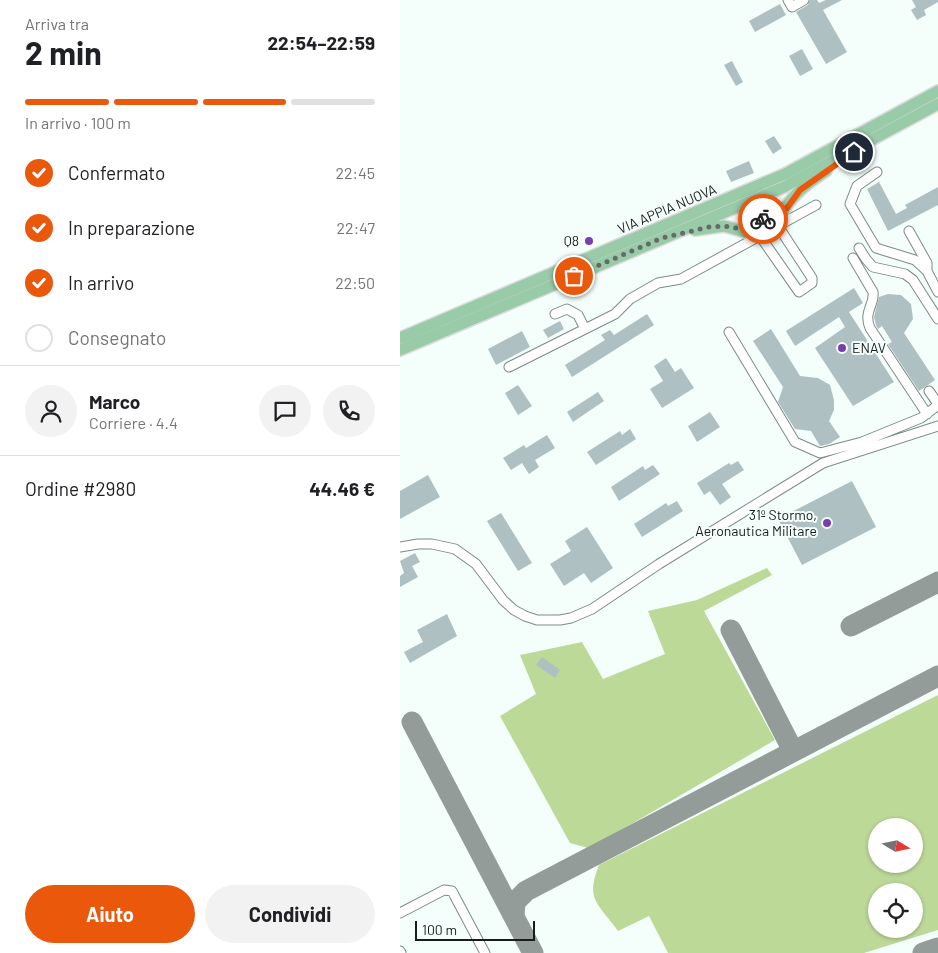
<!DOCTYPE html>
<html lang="it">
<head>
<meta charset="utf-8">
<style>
  :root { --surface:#fff; --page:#f2f2f2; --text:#202124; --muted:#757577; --line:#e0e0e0; --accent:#ea580c }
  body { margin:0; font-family:Barlow,sans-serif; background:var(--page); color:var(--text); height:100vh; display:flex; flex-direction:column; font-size:19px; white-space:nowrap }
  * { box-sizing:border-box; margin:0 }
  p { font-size:16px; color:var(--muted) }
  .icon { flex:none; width:28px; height:28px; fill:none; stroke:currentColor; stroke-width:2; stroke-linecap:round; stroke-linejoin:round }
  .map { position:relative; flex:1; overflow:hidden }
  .sheet { display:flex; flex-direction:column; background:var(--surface); width:400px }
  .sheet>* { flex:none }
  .needle { width:32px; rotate:100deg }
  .controls { position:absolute; left:468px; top:818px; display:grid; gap:10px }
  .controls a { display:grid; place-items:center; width:55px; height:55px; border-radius:50%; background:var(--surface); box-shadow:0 1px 4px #0004; font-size:25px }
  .scale { position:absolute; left:15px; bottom:12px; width:120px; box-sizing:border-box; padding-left:5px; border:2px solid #171d1c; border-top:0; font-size:14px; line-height:18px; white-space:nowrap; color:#171d1c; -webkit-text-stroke:4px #f4fefb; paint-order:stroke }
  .pin { position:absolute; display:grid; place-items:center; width:42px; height:42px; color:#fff; margin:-21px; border:2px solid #fff; border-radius:50%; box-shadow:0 1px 5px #0007 }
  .courier { position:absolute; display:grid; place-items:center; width:50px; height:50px; margin:-25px; border:4px solid #ea580c; border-radius:50%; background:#fff; color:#222; box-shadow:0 1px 6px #0007 }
  .overview em { font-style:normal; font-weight:700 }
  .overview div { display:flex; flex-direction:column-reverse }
  .overview { display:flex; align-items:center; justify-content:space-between; height:85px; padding:0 25px }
  h1 { font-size:32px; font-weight:700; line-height:38px }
  .bar { display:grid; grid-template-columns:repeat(4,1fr); gap:8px 5px; align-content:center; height:60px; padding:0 25px }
  .bar i { height:6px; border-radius:4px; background:var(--line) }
  .bar .current { background:var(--accent) }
  .bar p { grid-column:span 4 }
  .line { display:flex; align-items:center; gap:12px; padding:0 25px; border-top:1px solid var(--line) }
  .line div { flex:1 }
  .round { display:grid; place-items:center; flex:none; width:52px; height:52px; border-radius:26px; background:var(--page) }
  ol { padding:0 25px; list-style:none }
  li { display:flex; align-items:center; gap:15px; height:55px }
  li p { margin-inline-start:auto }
  li .icon { padding:5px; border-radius:50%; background:var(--accent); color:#fff; stroke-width:4 }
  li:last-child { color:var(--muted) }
  li i { width:28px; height:28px; border:2px solid var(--line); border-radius:50% }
  .action { display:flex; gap:10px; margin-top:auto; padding:10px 25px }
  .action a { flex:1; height:58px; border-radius:30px; background:var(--accent); color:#fff; font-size:20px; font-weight:700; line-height:58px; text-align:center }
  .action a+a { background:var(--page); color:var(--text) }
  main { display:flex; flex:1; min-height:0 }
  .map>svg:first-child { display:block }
</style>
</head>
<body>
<main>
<section class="sheet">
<div class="overview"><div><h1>2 min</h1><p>Arriva tra</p></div><em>22:54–22:59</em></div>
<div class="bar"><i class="current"></i><i class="current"></i><i class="current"></i><i></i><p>In arrivo · 100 m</p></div>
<ol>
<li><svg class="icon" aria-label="check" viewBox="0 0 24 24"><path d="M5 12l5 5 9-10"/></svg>Confermato<p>22:45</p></li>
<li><svg class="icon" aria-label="check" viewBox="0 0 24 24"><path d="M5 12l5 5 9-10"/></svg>In preparazione<p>22:47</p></li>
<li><svg class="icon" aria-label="check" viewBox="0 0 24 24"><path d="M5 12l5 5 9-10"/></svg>In arrivo<p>22:50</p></li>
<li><i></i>Consegnato</li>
</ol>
<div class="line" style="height:90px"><a class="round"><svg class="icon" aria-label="person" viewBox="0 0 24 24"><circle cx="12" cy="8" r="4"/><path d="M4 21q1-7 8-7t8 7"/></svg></a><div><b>Marco</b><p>Corriere · 4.4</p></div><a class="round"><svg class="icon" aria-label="chat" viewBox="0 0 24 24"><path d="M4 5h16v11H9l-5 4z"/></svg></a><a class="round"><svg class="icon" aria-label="phone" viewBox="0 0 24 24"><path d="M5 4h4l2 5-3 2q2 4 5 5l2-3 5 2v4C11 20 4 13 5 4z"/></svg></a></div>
<div class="line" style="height:65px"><div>Ordine #2980</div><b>44.46 €</b></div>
<div class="action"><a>Aiuto</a><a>Condividi</a></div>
</section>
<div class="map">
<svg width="538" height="953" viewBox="0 0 538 953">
  <rect width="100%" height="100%" fill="#f4fefb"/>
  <path fill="#bdd998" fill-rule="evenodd" d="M367,568L372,575L304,611L375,740L206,839L188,848L170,843L100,716L136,694L120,655L182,642L203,679L265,654L248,611L297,600Z
    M538,695V930L464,953H268L249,916L218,931C198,903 185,900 199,865ZM476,826H514V864H476ZM476,891H514V929H476Z"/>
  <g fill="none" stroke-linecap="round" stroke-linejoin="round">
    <path stroke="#949c9a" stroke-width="21" d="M451,626L538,582
      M331,630L391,747L387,754
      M12,722L133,953
      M114,916L115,902L126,891L538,676
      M523,953L538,948"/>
  </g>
  <path fill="#aec0c2" d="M410,0H417L419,3L426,0H442L423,10L447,52L426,64L396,12L408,5Z
    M512,0H538V2L524,10L526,15L517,20L511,10L516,7Z
    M380,4L386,15L355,32L349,21Z
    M402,49L413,69L400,76L389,56Z
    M332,61L343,82L336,86L324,65Z
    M374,136L382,148L373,154L365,141Z
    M349,161L354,173L331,182L326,171Z
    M479,182L496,214L507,208L505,205L538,187V205L488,231L467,189Z
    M454,288L463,303L449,312L494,382L453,406L415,348L445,327L439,317L395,346L386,331Z
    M488,294L501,295L511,304L513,319L504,333L535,380L519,391L488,344L492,342L482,326L478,329L476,325L474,317L479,297Z
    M247,314L254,325L172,377L165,365L205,340L201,335L210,330L214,335Z
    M160,321L164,329L148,338L143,330Z
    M371,329L400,376L418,378L430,385L434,400V410L429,421L440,437L429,444L420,446L411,431L395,429L378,402L383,387L353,341Z
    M122,331L130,347L96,365L88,349Z
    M266,358L275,372L281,368L294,388L262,408L250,389L263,381L254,366Z
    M118,385L132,406L118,415L105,393Z
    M198,392L204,401L173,422L167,412Z
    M310,412L320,427L297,442L288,426Z
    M230,429L236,439L196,465L187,452L220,431L222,435Z
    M147,435L155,448L135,460L139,467L129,474L122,463L111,470L103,458L124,445L126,448Z
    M338,461L344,470L322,484L331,497L320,505L310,491L304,495L297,483L329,463L331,465Z
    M253,465L260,474L219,501L211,487L243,466L245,470Z
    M28,475L40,497L0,519V491Z
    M452,481L476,527L402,565L378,519Z
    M277,501L283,511L242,537L234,524L266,503L268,506Z
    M101,513L132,563L118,571L87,521Z
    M187,527L213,568L191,583L184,573L164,586L150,564L171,551L165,541Z
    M15,553L20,562L12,566L18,577L0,587V576L4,573L0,561Z
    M47,614L57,636L10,663L4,652L23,642L17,630Z
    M142,657L160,670L155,678L136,665Z"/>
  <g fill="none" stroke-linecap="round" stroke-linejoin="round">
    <g stroke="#7b8b87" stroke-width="11">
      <path id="minor" d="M388,0L392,7L404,0
        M477,172L457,186L450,204L476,248L515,260L527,271
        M341,229L386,208
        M509,231L527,263V271L538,292
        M360,236L399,292L412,283V278L378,226
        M459,248L466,259L473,267L505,274L513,280L538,319
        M453,258L473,292C475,305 463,311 470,328L527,414
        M155,314L167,309L178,315L185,329
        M329,332L395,442L420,453L462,442L521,418L538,405
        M109,367L215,314L230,299L258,283L281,279L416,205
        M529,391L538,404
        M0,547L18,544H32L55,549L76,564L103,600L114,610L125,616L137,620H160L171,618L192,609L259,564L423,463L538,426
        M0,913L44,890L52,891L85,953
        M0,951L1,953"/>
    </g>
    <g stroke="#dadbdb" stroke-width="14">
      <path id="major" d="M378,226C383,201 406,184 426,171
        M295,230L324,226L360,236
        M0,338L385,174L538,91
        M0,350L384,187L538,104"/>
    </g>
    <use href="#minor" stroke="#fff" stroke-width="9"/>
    <use href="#major" stroke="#99cba9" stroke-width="11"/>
  </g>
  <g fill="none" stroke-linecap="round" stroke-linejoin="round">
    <path stroke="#646c6a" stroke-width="5" stroke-dasharray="0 9" d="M174,276L262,238L309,227L324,226L341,229L363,219"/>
    <path stroke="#ea580c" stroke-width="6" d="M363,219L387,208L400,190L454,152"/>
  </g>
  <g fill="#783db3" stroke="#f4fefb" stroke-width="2">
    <circle cx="189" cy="241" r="5"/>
    <circle cx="442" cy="348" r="5"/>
    <circle cx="427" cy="523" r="5"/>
  </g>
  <g text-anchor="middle" stroke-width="4" stroke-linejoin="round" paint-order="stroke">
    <g font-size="14" fill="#171d1c" stroke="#f4fefb">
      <text transform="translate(267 209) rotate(-23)" y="5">VIA APPIA NUOVA</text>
    </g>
    <g font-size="14" fill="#171d1c" stroke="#f4fefb" text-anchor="end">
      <text x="179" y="246">Q8</text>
      <text x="452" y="353" text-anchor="start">ENAV</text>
      <text x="417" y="520">31º Stormo,<tspan x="417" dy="16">Aeronautica Militare</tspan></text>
    </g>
  </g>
</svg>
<div class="controls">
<a><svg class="needle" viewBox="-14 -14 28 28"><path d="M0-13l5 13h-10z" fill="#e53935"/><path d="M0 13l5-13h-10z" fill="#757577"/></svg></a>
<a><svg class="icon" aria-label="locate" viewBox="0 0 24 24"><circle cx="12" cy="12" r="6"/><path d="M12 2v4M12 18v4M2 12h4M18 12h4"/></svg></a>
</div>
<div class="scale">100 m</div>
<div class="pin" style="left:174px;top:276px;background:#ea580c"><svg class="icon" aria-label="bag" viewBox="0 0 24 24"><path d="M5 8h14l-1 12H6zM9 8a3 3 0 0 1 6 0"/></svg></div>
<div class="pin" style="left:454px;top:152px;background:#1f2937"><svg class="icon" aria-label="home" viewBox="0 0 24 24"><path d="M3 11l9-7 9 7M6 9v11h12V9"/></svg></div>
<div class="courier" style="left:363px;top:219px"><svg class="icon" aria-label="bike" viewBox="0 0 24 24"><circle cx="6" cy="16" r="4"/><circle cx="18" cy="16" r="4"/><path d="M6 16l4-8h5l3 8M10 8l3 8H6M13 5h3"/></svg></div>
</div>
</main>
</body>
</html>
